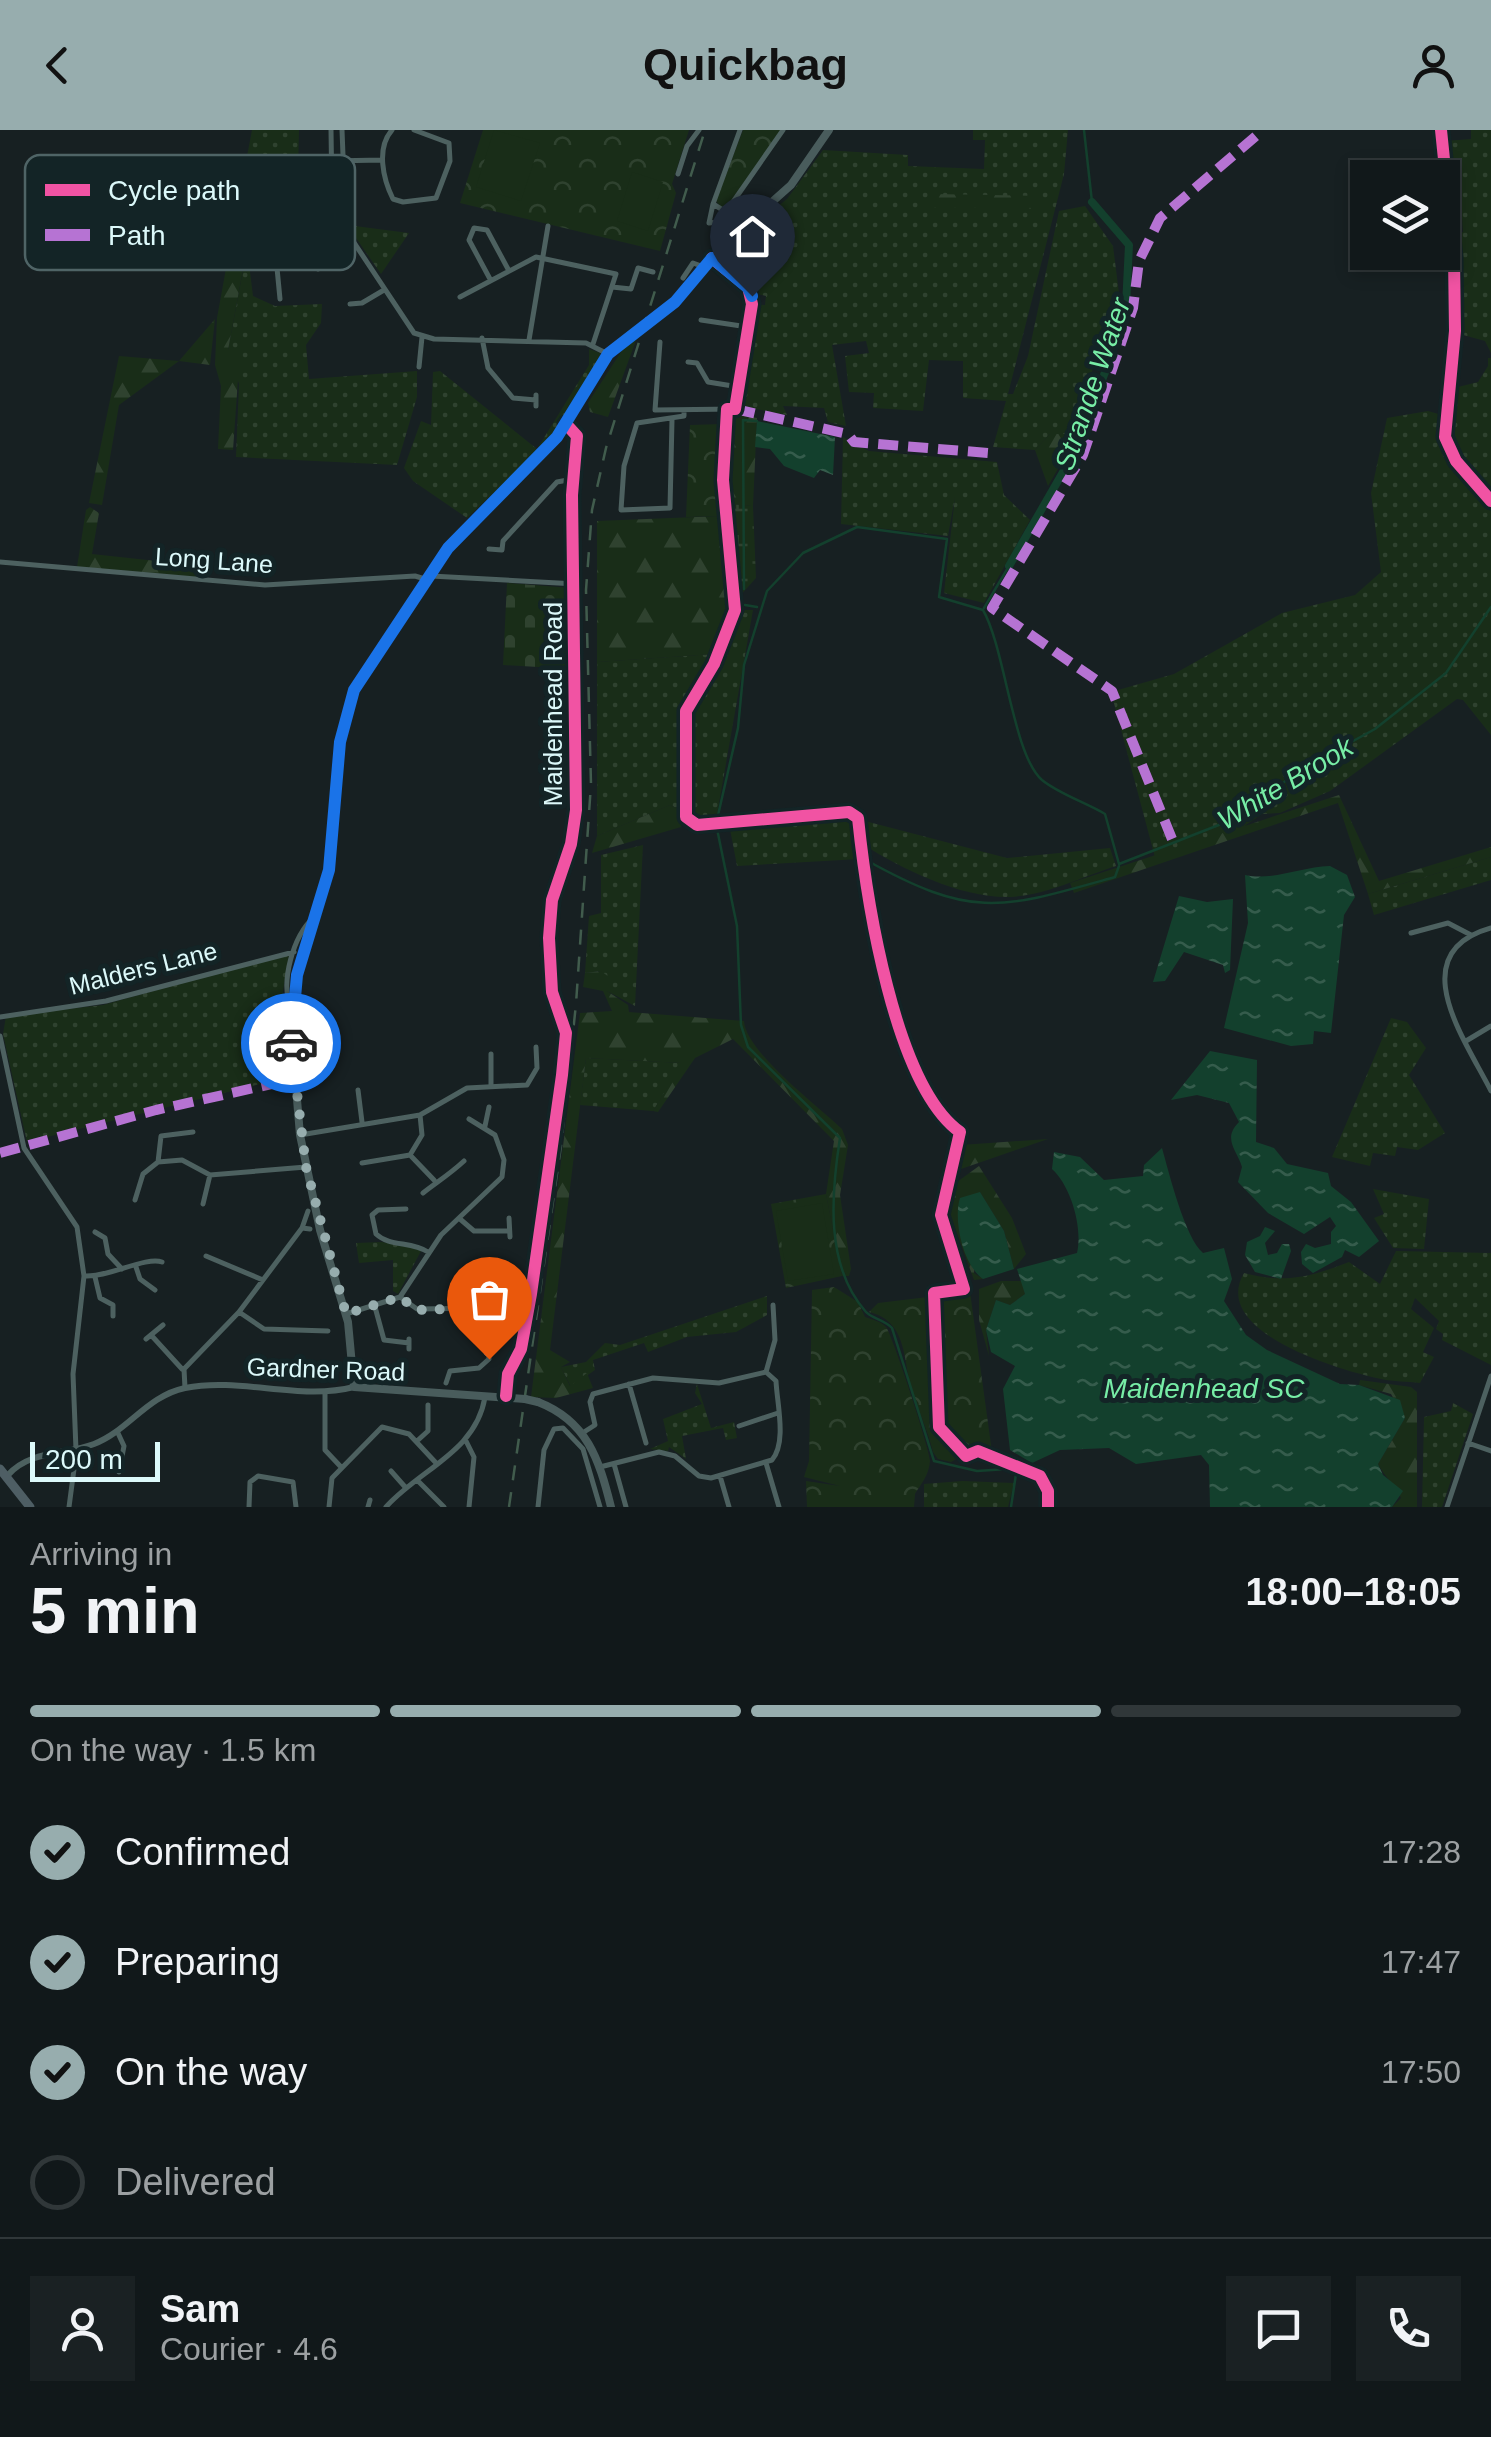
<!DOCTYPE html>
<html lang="en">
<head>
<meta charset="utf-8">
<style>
  :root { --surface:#11181a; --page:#1a2123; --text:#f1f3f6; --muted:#9ca0a2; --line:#303739; --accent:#97adae }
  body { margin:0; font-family:Helvetica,sans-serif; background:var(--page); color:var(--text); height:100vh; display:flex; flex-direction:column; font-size:38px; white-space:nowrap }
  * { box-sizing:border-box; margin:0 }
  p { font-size:32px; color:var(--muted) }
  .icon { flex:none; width:55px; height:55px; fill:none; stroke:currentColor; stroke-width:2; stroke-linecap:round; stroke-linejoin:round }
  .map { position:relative; height:1377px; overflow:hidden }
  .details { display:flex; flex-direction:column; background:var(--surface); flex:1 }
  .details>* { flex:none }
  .buttons { position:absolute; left:1350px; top:30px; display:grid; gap:20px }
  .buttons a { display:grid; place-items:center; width:110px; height:110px; border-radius:0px; background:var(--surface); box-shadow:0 5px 15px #0003,0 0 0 2px var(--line); font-size:50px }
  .scale { position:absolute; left:30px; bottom:25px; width:130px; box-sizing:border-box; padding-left:10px; border:5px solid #dcf9fa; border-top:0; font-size:28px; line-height:35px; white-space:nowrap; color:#dcf9fa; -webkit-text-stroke:8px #132426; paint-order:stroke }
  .pin { position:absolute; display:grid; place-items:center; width:85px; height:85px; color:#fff; margin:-102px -42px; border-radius:50% 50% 50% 0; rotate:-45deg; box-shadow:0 0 10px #0007 }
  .pin .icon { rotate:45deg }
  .courier { position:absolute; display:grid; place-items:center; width:100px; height:100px; margin:-50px; border:8px solid #1a73e8; border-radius:50%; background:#fff; color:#222; box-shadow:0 2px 12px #0007 }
  .head em { font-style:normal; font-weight:600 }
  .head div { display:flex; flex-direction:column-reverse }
  .head { display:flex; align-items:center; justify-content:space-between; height:170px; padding:0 30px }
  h1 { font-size:65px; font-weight:600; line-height:75px }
  .bar { display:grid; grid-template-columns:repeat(4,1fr); gap:15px 10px; align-content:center; height:120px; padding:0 30px }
  .bar i { height:12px; border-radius:8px; background:var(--line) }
  .bar .current { background:var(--accent) }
  .bar p { grid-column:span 4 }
  .line { display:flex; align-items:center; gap:25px; padding:0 30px; border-top:2px solid var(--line) }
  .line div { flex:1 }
  .round { display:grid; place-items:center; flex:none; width:105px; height:105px; border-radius:0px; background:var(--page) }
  ol { padding:0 30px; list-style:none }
  li { display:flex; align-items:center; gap:30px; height:110px }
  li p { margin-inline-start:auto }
  li .icon { padding:10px; border-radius:50%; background:var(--accent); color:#111; stroke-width:4 }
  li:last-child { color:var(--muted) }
  li i { width:55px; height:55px; border:5px solid var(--line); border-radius:50% }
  header { display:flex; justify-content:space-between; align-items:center; height:130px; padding:0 30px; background:var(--accent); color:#111; font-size:45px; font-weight:600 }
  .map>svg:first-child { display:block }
</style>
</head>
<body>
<header><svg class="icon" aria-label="back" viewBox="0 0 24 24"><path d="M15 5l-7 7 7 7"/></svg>Quickbag<svg class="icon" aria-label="person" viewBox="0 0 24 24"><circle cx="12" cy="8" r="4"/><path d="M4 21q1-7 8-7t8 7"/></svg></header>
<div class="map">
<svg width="1491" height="1377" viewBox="0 0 1491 1377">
  <defs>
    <pattern id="grass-dots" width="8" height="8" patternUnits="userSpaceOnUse" patternTransform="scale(2.5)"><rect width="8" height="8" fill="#192d18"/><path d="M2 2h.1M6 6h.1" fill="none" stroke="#2f422f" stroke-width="1.8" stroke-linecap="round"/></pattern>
    <pattern id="forest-firs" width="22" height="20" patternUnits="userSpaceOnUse" patternTransform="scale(2.5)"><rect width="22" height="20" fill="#192d18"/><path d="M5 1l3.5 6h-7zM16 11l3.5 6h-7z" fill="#2f422f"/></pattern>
    <pattern id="wetland-marsh" width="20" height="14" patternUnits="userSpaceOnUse" patternTransform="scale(2.5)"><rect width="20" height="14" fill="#192d18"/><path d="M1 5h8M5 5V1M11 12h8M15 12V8" fill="none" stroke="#2f422f"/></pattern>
    <pattern id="cemetery-stones" width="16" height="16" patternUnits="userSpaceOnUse" patternTransform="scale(2.5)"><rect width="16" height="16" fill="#192d18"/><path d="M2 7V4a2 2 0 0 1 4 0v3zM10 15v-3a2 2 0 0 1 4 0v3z" fill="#2f422f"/></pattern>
    <pattern id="park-crowns" width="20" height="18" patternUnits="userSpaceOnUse" patternTransform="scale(2.5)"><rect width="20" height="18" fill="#192d18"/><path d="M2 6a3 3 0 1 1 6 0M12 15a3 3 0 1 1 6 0" fill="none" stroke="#2f422f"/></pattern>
    <pattern id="water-ripples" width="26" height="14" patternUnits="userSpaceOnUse" patternTransform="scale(2.5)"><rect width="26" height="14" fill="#13402d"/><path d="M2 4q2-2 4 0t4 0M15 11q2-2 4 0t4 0" fill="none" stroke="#355c4c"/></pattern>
  </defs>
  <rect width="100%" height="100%" fill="#172022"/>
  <path fill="url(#grass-dots)" d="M252,0H299L297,88L237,79Z
    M973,0H1068L1064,44L1008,264H1013L1028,226L1059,81L1085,76L1113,116L1119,163L1070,305L1050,304L1035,320L993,317L1006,271L963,268V231L929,230L923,281L873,278L874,263L849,262L845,226L869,223L866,211L832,215L846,296L828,292L824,278L783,276L787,285L741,276L756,174L765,175L766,166L757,164L763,113L775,96L767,85L787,69L823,20L908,25V36L984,39L985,10H973Z
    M1471,0H1491V223L1485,211L1456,203V104L1463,102L1461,73L1452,72L1445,11L1471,9Z
    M347,95L409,103L381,144Z
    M249,134L253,166L275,176L322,174L321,193L306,215L309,249L417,241V267L397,335L236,327L239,254L228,220L244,135Z
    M589,219L600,223V228L554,305L467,388L413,351L404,338L421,291L431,295L433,242L440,241L537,319L589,235Z
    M1488,228H1491V366C1455,325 1447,314 1450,259L1478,252L1488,236Z
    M1428,281L1442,285C1443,335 1460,341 1491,375V605L1463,570L1457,569L1330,661L1280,683L1262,684L1240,699L1156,731L1111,562L1174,544L1282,483L1355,465L1381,442L1371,363L1387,288Z
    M843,307L869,321L997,332L1004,365L1030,390L984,473L944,463L955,367L948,406L841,394Z
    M736,480H753L716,690L697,694L687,687L689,573L714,541Z
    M714,524L682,581L683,681L670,675L597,706V532Z
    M820,690H851L857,697L860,729L737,736L730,699Z
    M861,690L1007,728L1110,718L1116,736C1082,747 1046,765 1011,767C964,769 903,740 864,715Z
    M643,715L635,876L607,861L601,841L585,843L589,786L601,783V725Z
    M1491,727V750L1374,785L1368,764Z
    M282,825H289L283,861L288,947L27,1012L3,904L6,886L103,875Z
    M1391,888L1407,892L1426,918L1409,945L1445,1003L1418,1020L1397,1017L1395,1026L1373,1023L1370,1036L1332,1027Z
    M586,928L683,933L653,981L580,975Z
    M1373,1059L1429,1069L1424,1119L1393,1118L1374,1088L1384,1084Z
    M381,1112L413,1116L421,1121L398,1164L393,1161V1130L359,1133L356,1113Z
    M1396,1121L1491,1123V1235L1442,1210L1443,1204L1436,1199L1439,1191L1415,1168L1411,1179L1434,1198L1423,1222L1434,1227L1420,1253C1407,1251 1394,1252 1381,1249C1341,1241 1209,1202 1244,1143C1284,1154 1311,1147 1349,1132L1380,1154Z
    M767,1166V1185L736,1202L687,1207L648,1222L644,1213L593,1230L595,1240L571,1257L561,1237L586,1232L605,1213L620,1215Z
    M697,1254L711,1298L734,1292L737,1308L726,1310L723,1298L682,1306L686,1329L669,1317L668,1321L650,1319L668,1311L663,1289L702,1274L695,1263Z
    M1453,1273L1473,1284L1442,1377H1422L1424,1287L1451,1281Z
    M962,1351L1014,1353L1008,1377H924V1354Z"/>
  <path fill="url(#forest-firs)" d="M932,64L1039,66V79L930,77Z
    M233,100L249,102V107L228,220L240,221L233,320L218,319L221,256L215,235L217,188Z
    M215,189L210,235L179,231L119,275L102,375L89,373L119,226L179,231Z
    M639,202L608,287L590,282L588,273L630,208Z
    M1081,270L1088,272L1070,318L1048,356L1035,320L1050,304H1070Z
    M731,283L757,288L753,376L727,374Z
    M90,377L99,383L92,424L203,436L197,447L77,437L86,380Z
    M721,386L731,477L714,524L597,532V391Z
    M1339,665L1379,751L1491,717V727L1368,764L1338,673L1074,763L1070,753Z
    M670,675L683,681L681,697L592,723L597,706Z
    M601,841L609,847L607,861L628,875L629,882L744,891C745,921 819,977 842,999L848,1015L840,1065L851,1139L849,1146H842L826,1064L834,1011L733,909L695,928L658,982L653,981L682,933L586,928L550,1220L570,1232L561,1237L570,1256L587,1243L593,1258L556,1268L531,1267L580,883L612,881L603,861L583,857L585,843Z
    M1048,1009L961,1039V1015Z
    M979,1036L1012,1088L1026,1124L1014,1139L1004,1101L980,1062L974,1143L983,1149L974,1150L950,1084L957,1052Z
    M1001,1151H1022L1025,1164L1010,1175L996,1170L986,1200L989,1226L979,1190V1159Z
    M1360,1250L1411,1257L1417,1262V1377H1392L1401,1368C1395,1353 1385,1348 1378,1334L1405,1288L1391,1264L1359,1255Z"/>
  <path fill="url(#wetland-marsh)" d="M727,374L753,376L756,448L738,468Z"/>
  <path fill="url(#cemetery-stones)" d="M507,453L571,458L573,539L503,535Z"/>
  <path fill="url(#park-crowns)" d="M483,0H689L672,54L676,63L660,121L460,73Z
    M743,0H782L724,80L716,71Z
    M722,294L721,386L686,387L690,295Z
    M826,1064L842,1146L786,1158L771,1074Z
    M834,1157L858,1172L865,1187C873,1190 880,1191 886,1197C892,1204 931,1323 930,1331C929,1346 920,1355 915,1364L914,1377H807L806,1351L840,1356L804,1347L809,1331L812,1160Z
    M970,1162L992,1322L974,1319L951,1332L938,1329L933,1322C928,1301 919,1282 912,1261C903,1231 908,1191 869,1182L878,1173Z"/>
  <path fill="#192d18" d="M494,0L540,13L521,71L476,57Z
    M632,42L663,52L648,101L617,91Z
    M822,1073L834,1144L788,1151L776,1081Z"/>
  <path fill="url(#water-ripples)" d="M757,291L835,307L833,345L820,340L814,348L784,336L770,319L755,317Z
    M1330,736L1347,745L1355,767L1344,785L1331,903L1314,901L1313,914L1291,916L1224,898L1248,793L1245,745C1274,751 1300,737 1330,736Z
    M1179,766L1207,772L1233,769L1230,840L1225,843L1223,835L1184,822L1165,851L1153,852Z
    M1210,921L1257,930L1256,1012L1274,1018L1287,1034L1328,1043L1331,1056L1351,1072L1379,1111L1359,1127L1345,1120L1342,1127L1313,1143L1302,1134L1301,1122L1306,1114L1315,1118L1331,1114V1102L1336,1096L1330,1087L1304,1104L1268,1083L1238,1052L1242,1037C1237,1020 1222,1009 1239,992L1229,973L1197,965L1171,970Z
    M1162,1018C1169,1043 1185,1108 1203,1123L1224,1118L1232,1149L1224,1171L1246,1205L1267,1220L1340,1254L1359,1255L1400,1270L1405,1288L1378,1334L1383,1345L1403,1361L1392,1377H1210L1209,1335L1201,1325L1136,1334L1109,1318L1060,1320L1032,1333L1010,1320L1003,1259L1015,1236L991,1222L986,1200L996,1170L1010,1175L1025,1164L1017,1139L1077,1123C1083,1098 1071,1056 1052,1039L1054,1022L1080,1027L1104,1050L1143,1046L1144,1035Z
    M980,1062L1004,1101L1014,1139L983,1149C963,1135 953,1090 960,1068Z
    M1265,1097L1275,1101L1265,1113L1268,1125L1277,1123L1282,1114H1289L1291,1121L1281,1149L1255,1142L1245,1125L1247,1112L1260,1106Z"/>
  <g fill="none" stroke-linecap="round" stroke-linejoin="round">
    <path stroke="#13402d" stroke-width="2.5" d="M1084,0L1092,72
      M744,459L743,290L757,291
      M745,475L757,477
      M984,478L1009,436
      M866,730C974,790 1001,779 1115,747L1119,736
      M1011,1377L1016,1344L1007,1339L977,1341L934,1331L892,1198C885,1190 871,1188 866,1182C825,1136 831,1065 840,1008L748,917L741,895L737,796L716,694L738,598L744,535L767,461L803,423L857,397L947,409L939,467L983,480C1005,518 1013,625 1042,650C1059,664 1087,673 1105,684L1119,734L1229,691L1304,638L1375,599L1446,543L1491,477"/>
    <path stroke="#13402d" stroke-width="8" d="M1009,436L1074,323L1107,237L1126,176L1129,115L1092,72"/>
    <path stroke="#4d6160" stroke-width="5" d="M331,0L332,67L341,93L414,203L434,209L586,213L608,224
      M342,0L345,76
      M392,0C376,18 383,49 393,69L403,72L436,68L450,31L449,13L414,0
      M740,0L713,74L726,82L783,0
      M330,31L382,30
      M678,44L687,16L699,0
      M713,74L709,93L720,92L726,83
      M271,121L274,136L285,138L341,93
      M299,129L318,139
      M277,138L280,169
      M638,138L653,142
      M683,148L693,133L704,137
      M490,149L469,110L474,98L487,100L508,139
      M612,157L631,159L638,138
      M460,167L536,127L616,144L593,214
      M350,174L362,173L384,160
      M701,190L748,197
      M482,208L488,238L513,268L536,270
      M529,210L548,96
      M660,212L655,280L735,279L752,166L748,157L712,128
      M688,232L697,233L708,252L739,257
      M419,237L422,207
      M536,276V265
      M672,290L670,378L621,380L624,336L637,293L684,286V280
      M489,419L502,420L503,411L557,352L573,349
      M0,432L265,455L415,446L425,449
      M431,446L576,454
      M1491,798C1401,823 1466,911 1491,961
      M1411,803L1448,793L1471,805
      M291,878C280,852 293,806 314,787
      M0,887L106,871L294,822
      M0,906L24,1018L77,1097L84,1146L73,1244L76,1320
      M1466,911L1491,896
      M491,956V924
      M358,960L362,992
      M485,996L489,977
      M300,1005L420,985L467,958L527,955L537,938L536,917
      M410,1025L434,1050
      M158,1032L182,1030L210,1045L306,1037
      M362,1033L410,1025L422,1005L420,985
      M423,1063C437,1052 450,1044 464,1031
      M135,1070L143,1044L158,1032L161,1006L193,1002
      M203,1074L210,1045
      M406,1079L378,1080L372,1085L376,1104C390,1117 411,1111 428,1122
      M308,1081L302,1098L310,1099
      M509,1088L510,1107
      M460,1089L474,1101H509
      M95,1102L105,1108L108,1124L122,1139
      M206,1126L263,1150
      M136,1137L140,1149L155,1160
      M84,1146C107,1148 146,1126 162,1132
      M95,1147L100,1168L113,1175V1186
      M400,1167L417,1179L486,1178
      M375,1177L384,1210L409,1213
      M239,1182L264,1199L328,1201
      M346,1184L400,1167L441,1105L502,1047L504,1030L495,1005L469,989
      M151,1205L182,1239
      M146,1209L163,1195
      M409,1209V1219
      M766,1242L775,1210L773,1175
      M446,1253L450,1241L479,1238L489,1229L485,1156
      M629,1254L646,1313
      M185,1258L184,1239L239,1182L302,1098
      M325,1262V1320L341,1337
      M506,1266L508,1244L521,1219L531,1164L562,945L566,903L552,862L549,808L552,770L571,714L576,680L572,365L577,306L566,294
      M739,1296L778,1283
      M117,1301L124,1316L119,1342
      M584,1302L595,1295L590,1272L593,1264L653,1248L719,1253L766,1242
      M417,1311L428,1301V1275
      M466,1311L474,1327L469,1377
      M1468,1313L1491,1321
      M766,1333L779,1377
      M614,1334L626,1377
      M600,1337L659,1322L675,1326L699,1346L711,1348L772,1330C787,1312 777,1274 776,1251L766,1242
      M391,1341L406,1358
      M720,1346L729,1377
      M417,1350L444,1377
      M69,1377L76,1324
      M249,1377L250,1352L258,1346L293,1352L296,1377
      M329,1377L332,1348L382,1297L409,1304L437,1334
      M368,1377L370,1370
      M386,1377C420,1339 476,1322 485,1267
      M538,1377L544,1320L554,1299L563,1298L583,1319L600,1377
      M1447,1377L1491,1246"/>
    <path stroke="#4d6160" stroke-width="6" d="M8,1345C30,1320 65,1325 94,1314C128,1301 147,1266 185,1258C241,1247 299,1271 354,1257"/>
    <path stroke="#495c5c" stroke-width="8" d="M525,1269L354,1257L348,1192L320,1100L300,1005L291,898L297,845L329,740L341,612L354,560L447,418L557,307L608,224L675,172L728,111L791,55L829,0
      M538,1272C587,1291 599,1329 611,1377"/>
    <path stroke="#4e5e64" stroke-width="9" d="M1441,0L1454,127L1455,201L1445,307L1456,331L1491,371
      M0,1339L30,1377"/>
    <path stroke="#415c4d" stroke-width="2.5" stroke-dasharray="15 12" stroke-linecap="butt" d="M509,1377L561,1016L576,874L591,654L586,460L592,380L606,318L705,0"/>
    <path stroke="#495c5c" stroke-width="8" d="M525,1269L538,1272"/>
    <path stroke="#b673d3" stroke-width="10" stroke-dasharray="20 10" stroke-linecap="butt" d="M735,279L848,304L854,312L988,323
      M1172,709L1112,561L992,478L1083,325L1133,178L1139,131L1160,88L1263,0
      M0,1023L156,980L294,949"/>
    <g stroke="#132426" stroke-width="19">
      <path id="cycleway" d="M1441,0L1454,127L1455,201L1445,307L1456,331L1491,371
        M712,128L748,157L752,174L735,279H727L723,350L735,480L714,534L686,581V687L697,695L849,682L858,688C866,766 894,955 960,1002L941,1085L964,1159L934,1163L939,1297L966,1326L978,1321L1040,1346L1048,1361V1377
        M506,1266L508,1244L521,1219L531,1164L562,945L566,903L552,862L549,808L552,770L571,714L576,680L572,365L577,306L566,294"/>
    </g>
    <use href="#cycleway" stroke="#f153a3" stroke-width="12"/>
  </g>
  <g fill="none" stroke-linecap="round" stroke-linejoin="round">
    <path stroke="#97adae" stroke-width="10" stroke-dasharray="0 18" d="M291,913L306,1037L346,1184L400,1167L417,1180L486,1178L489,1229"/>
    <path stroke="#1a73e8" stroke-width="12" d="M291,913L297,845L329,740L340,612L354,560L448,418L557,307L608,224L675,172L712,128L748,158L752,166"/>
  </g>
  <g text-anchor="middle" stroke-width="10" stroke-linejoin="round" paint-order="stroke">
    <g font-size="25" fill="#dcf9fa" stroke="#132426">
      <text transform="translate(214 430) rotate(4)" y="9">Long Lane</text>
      <text transform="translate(553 574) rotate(-90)" y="9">Maidenhead Road</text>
      <text transform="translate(143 838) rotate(-14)" y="9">Malders Lane</text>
      <text transform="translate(326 1239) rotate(2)" y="9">Gardner Road</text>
    </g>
    <g font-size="28" font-style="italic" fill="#77eda6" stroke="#132426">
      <text transform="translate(1092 254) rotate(-71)" y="10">Strande Water</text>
      <text transform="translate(1285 653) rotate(-31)" y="10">White Brook</text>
      <text x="1204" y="1268">Maidenhead SC</text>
    </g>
  </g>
  <rect x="25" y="25" width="330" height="115" rx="15" fill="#132426" stroke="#4f6466" stroke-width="2.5"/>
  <rect x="45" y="54" width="45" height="12" fill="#f153a3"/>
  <rect x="45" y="99" width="45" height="12" fill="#b673d3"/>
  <g font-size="28" fill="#dcf9fa">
    <text x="108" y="70">Cycle path</text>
    <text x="108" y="115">Path</text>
  </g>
</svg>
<div class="buttons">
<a><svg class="icon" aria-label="layers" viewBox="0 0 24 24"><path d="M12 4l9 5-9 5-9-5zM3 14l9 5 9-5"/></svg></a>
</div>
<div class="scale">200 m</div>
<div class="pin" style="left:489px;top:1229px;background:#ea580c"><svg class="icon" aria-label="bag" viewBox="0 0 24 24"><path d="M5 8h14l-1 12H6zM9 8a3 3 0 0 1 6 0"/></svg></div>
<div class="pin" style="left:752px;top:166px;background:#1f2937"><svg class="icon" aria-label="home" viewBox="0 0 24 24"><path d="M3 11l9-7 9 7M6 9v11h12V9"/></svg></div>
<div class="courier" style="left:291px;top:913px"><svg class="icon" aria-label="car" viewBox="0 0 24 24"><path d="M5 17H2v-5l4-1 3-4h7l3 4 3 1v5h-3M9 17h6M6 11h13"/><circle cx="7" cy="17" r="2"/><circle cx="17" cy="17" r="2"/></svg></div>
</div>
<section class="details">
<div class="head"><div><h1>5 min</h1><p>Arriving in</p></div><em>18:00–18:05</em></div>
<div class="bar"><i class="current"></i><i class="current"></i><i class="current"></i><i></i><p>On the way · 1.5 km</p></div>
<ol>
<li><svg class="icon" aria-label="check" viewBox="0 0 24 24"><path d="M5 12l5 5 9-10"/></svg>Confirmed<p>17:28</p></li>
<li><svg class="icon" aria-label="check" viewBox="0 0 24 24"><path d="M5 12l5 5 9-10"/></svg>Preparing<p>17:47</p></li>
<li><svg class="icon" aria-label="check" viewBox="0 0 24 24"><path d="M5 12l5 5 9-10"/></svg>On the way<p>17:50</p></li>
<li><i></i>Delivered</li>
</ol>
<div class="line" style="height:180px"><a class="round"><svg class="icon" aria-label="person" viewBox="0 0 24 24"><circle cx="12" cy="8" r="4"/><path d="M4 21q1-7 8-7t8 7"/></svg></a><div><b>Sam</b><p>Courier · 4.6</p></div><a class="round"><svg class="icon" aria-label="chat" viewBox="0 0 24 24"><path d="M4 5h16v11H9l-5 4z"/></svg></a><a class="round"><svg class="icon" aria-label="phone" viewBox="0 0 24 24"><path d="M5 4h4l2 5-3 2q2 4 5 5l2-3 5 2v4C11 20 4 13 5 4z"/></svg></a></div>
</section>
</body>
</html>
